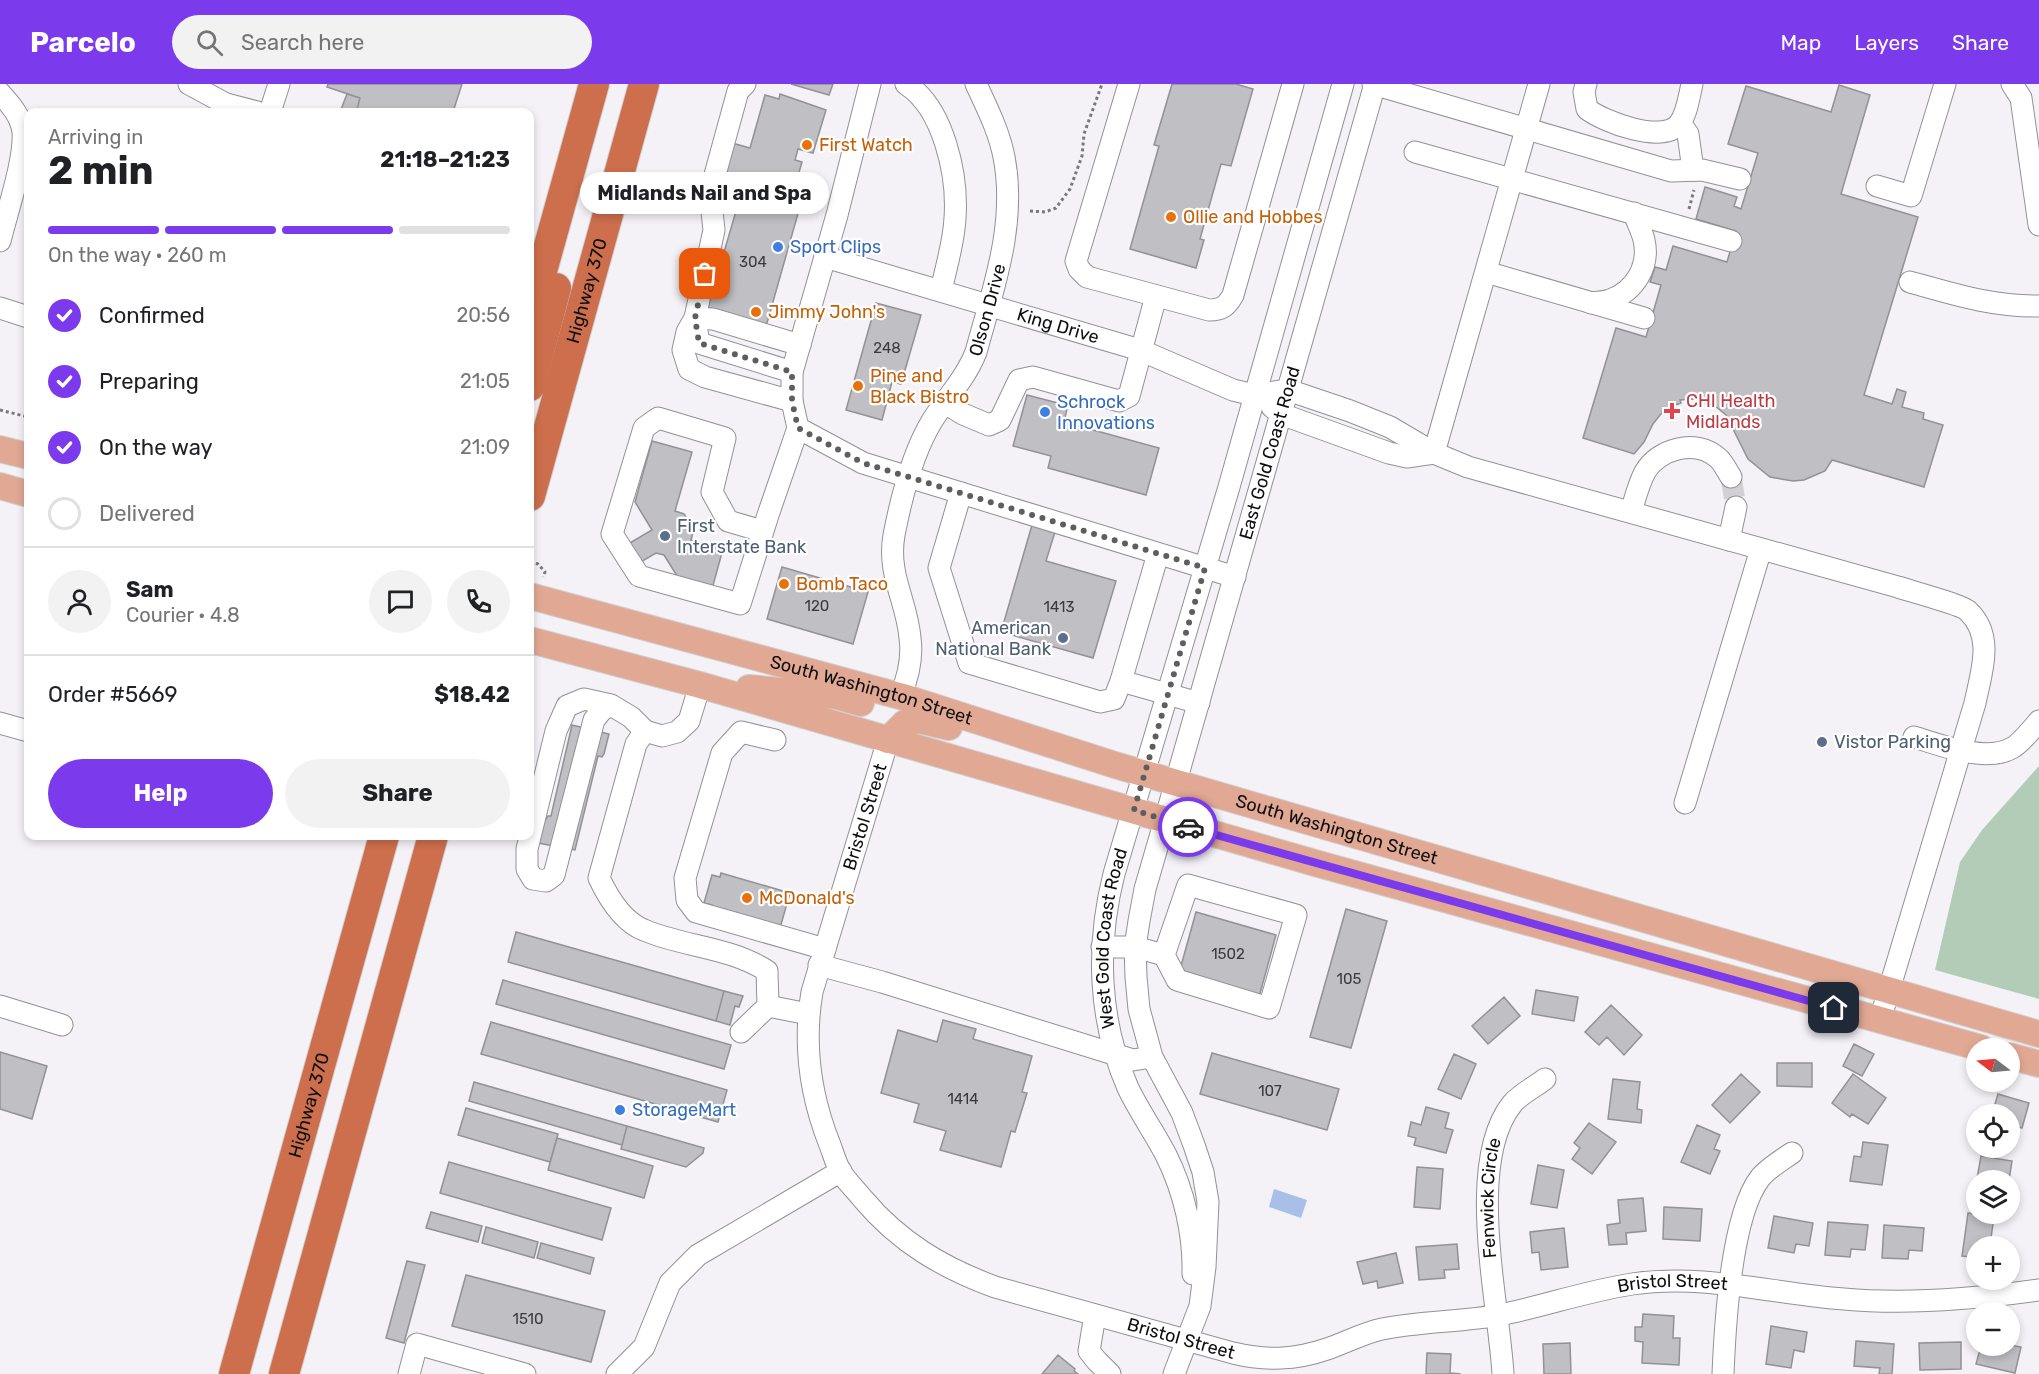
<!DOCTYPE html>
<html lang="en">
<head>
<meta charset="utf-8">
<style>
  :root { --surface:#fff; --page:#f2f2f2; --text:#202124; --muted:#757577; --line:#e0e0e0; --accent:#7c3aed }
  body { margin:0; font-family:Rubik,sans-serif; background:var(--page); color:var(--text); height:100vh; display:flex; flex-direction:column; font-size:22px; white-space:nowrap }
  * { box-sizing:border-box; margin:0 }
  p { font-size:20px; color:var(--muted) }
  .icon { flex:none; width:33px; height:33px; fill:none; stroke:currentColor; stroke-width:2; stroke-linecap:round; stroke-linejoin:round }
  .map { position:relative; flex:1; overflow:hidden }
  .details { position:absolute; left:24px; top:24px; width:510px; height:732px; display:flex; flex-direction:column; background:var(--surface); border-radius:12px; box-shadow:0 3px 9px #0003 }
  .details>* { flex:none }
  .needle { width:39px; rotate:286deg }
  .fabs { position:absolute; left:1966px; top:954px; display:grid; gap:12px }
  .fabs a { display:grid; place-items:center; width:54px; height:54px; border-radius:50%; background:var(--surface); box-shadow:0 3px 9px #0003; font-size:30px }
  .pin { position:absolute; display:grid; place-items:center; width:51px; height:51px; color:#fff; margin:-26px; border-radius:12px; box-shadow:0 3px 9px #0006 }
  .courier { position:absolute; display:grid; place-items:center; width:60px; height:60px; margin:-30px; border:4px solid #7c3aed; border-radius:50%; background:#fff; color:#222; box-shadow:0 2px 8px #0007 }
  .bubble { position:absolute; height:42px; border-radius:21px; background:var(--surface); box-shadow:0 3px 9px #0003; font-size:20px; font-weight:700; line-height:42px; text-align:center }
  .headline em { font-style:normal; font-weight:700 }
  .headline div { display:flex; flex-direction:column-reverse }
  .headline { display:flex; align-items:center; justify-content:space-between; height:102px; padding:0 24px }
  h1 { font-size:39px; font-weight:700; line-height:45px }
  .bar { display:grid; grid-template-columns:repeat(4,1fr); gap:9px 6px; align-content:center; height:72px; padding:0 24px }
  .bar i { height:8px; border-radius:4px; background:var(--line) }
  .bar .on { background:var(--accent) }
  .bar p { grid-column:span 4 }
  .line { display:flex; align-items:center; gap:15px; padding:0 24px; border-top:2px solid var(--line) }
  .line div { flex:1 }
  .round { display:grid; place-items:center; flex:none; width:63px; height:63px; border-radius:32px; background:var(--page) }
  ol { padding:0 24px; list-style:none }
  li { display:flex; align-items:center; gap:18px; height:66px }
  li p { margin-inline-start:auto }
  li .icon { padding:6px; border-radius:50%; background:var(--accent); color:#fff; stroke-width:4 }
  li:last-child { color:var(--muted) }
  li i { width:33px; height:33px; border:3px solid var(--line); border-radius:50% }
  .cta { display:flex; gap:12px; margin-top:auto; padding:12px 24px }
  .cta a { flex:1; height:69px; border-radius:36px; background:var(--accent); color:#fff; font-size:24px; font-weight:700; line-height:69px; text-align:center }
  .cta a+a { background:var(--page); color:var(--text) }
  header { display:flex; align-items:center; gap:36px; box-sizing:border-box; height:84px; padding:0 30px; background:var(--accent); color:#fff }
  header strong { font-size:28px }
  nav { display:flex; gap:33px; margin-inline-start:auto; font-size:21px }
  .search { width:420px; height:54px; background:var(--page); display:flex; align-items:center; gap:15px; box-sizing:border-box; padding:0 21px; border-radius:33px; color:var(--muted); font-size:22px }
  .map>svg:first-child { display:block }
</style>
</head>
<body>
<header>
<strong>Parcelo</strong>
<div class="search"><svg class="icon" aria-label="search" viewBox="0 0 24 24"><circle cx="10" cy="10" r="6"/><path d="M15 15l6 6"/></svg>Search here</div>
<nav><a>Map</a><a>Layers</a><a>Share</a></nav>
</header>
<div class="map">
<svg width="2039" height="1290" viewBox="0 0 2039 1290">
  <rect width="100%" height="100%" fill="#f4f2f7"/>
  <path fill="#b2ccb8" d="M2039,682V915L1935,886L1960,778L1982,746Z"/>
  <path fill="#a8bfe8" d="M1274,1105L1307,1116L1301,1134L1269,1123Z"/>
  <path fill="#c0bfc4" stroke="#929196" stroke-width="1.5" d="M328,0H462L453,28H368L357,25L360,14L327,3Z
    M791,0H833L829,11Z
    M1172,0H1236L1253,5L1231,82L1221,80L1200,155L1204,156L1196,184L1130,165L1159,62L1154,61Z
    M1839,1L1870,11L1841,110L1918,133L1864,311L1892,320L1897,305L1906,308L1902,323L1924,329L1923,335L1943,341L1924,403L1832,376L1825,387L1804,396L1793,397L1770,393L1748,375L1726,331L1715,322L1693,315L1680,316L1681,319L1670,323L1660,331L1653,340L1644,358L1634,370L1583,354L1616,244L1646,253L1661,201L1650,198L1655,183L1666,186L1673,162L1727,178L1736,147L1696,135L1705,103L1737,113L1734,122L1741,125L1758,69L1728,60L1746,2L1831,28Z
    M347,10L360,14L357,25L368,28H340Z
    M780,10L826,26L813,69L798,65L795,76L802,78L789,123L799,126L765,246L706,230L741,110L719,104L732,59L750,64L765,11L779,15Z
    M876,219L921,231L901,300L892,298L882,336L846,326Z
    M1027,311L1058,319L1057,322L1067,325L1064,338L1159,364L1146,411L1048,384L1051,372L1013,362Z
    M652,357L692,368L675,427L684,430L694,445L691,456L723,465L712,505L679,495L664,471L656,469L639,479L628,460L652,446L635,418Z
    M1032,441L1055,448L1046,477L1116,497L1093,574L1001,548Z
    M782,483L868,508L853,560L767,535Z
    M572,641L609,650L604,670L602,673L598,672L575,766L538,759L530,731L546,735L548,732H551Z
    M721,789L790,809L780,844L710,826L712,821L704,819L712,791L720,793Z
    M1346,825L1387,837L1351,964L1310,953Z
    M1196,828L1276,851L1259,913L1179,889Z
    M516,848L724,907L716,937L508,878Z
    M503,896L731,961L724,985L496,920Z
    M1536,906L1578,913L1574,937L1532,930Z
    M724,907L743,912L739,923L735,922L730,941L716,937Z
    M1504,913L1520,932L1488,960L1472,942Z
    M1611,921L1642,951L1624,971L1607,953L1599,961L1585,948Z
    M943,936L976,945L973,955L1032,972L1022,1008L1027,1009L1015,1048L1011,1047L1001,1083L940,1066L946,1047L914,1038L919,1020L881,1009L898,946L937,958Z
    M491,938L727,1006L718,1038L481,970Z
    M1854,960L1874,970L1862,992L1843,982Z
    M0,968L47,982L32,1035L0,1025Z
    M1212,969L1339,1005L1327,1046L1200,1010Z
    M1454,970L1476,980L1461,1015L1438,1005Z
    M1777,979H1812V1003L1777,1002Z
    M1741,990L1760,1008L1730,1039L1712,1021Z
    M1853,990L1886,1014L1868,1040L1852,1030L1850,1033L1832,1019Z
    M1613,995L1640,998L1637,1025L1642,1026L1641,1039L1608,1035Z
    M474,998L627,1042L622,1061L469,1017Z
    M1998,1010L2029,1019L2022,1044L2015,1042L2011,1056L2010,1030H1992Z
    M1426,1023L1449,1029L1445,1044L1453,1046L1446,1069L1414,1061L1416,1054L1408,1052L1411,1038L1421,1041Z
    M466,1024L558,1050L550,1078L458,1051Z
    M1589,1039L1616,1058L1592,1090L1572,1075L1580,1064L1574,1059Z
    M1697,1041L1720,1051L1714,1065L1720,1067L1710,1090L1681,1078Z
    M627,1042L704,1064L703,1069L686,1083L621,1065Z
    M557,1054L653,1082L644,1114L548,1086Z
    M1863,1058L1888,1061L1882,1101L1850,1097L1854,1072L1861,1073Z
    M1981,1072L2012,1077L2009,1096H1977V1112L1974,1111Z
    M449,1078L611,1124L602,1156L440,1109Z
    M1538,1081L1564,1086L1557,1124L1531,1120Z
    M1417,1083L1443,1085L1440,1125L1414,1123Z
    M1643,1114L1646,1147L1626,1149L1627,1160L1609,1161L1607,1141L1620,1139L1618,1116Z
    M1664,1123L1702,1125L1700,1157L1663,1155Z
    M431,1128L482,1142L478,1158L426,1144Z
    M1968,1129L1994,1133L1991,1154L2002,1156L2001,1162H1977V1174L1962,1172Z
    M1774,1132L1813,1139L1809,1162L1796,1160L1794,1169L1768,1164Z
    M1828,1138L1868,1141L1865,1166L1851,1165L1850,1173L1825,1171Z
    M1884,1141L1924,1144L1922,1167L1909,1166L1908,1175L1882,1174Z
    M486,1143L538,1158L534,1174L482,1159Z
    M1564,1144L1568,1183L1541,1186L1539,1168L1532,1169L1530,1148Z
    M541,1159L594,1174L590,1190L537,1174Z
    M1457,1160L1459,1185L1444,1186L1445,1194L1419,1196L1416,1163Z
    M1396,1169L1403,1199L1378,1204L1377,1197L1363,1200L1357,1178Z
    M407,1177L425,1181L404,1259L386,1254Z
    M466,1191L605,1227L591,1278L452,1242Z
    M1643,1230L1674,1232L1673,1254H1680L1679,1281L1642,1279L1643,1258L1635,1257V1243H1642Z
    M1771,1242L1807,1248L1804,1268L1794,1266L1791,1284L1766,1280Z
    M1856,1257L1894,1260L1892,1290H1879L1880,1284L1854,1282Z
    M1961,1258V1285L1920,1286L1919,1259Z
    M1570,1259L1571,1290H1544L1543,1260Z
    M2010,1261L2021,1263L2015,1289L1976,1280L1981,1262Z
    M1427,1269L1451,1270L1450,1289L1461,1290H1426Z
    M1058,1271L1075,1285L1074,1287L1078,1290H1042Z"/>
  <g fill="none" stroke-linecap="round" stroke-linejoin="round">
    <path stroke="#d2d0d4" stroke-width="21" stroke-dasharray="21 10" stroke-linecap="butt" d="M1731,393L1736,423"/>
    <g stroke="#929195" stroke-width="23">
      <g id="minor">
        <path d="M189,0L226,20L257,28"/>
        <path d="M745,0L738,7L710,109L714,146L695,234L699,259L792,288"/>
        <path d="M906,0C944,24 958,92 955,134C954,158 946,183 941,207"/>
        <path d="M1129,0L1076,177L1079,185L1087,193L1209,226C1222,226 1227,222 1233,211L1293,0"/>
        <path d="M1373,0L1671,87L1702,86L1740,95"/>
        <path d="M1586,0L1584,8L1587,25C1604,38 1662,60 1679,40C1687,30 1689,13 1692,0"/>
        <path d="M2012,0L2021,14L2039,141"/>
        <path d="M0,9C10,20 21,32 23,48C25,76 7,128 0,157"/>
        <path d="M270,28L279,0"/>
        <path d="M1680,39L1688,50L1693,86"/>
        <path d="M1415,68L1731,157"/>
        <path d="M1877,102L1911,112L1945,0"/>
        <path id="s1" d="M825,173L1140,266L1233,306L1254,311L1288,306L1350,327L1390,343L1434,369L1468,383L1898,503C1910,507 1962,521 1968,527C1995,552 1981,589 1975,619L1880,936"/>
        <path d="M1486,188L1644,234"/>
        <path d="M1910,198C1953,210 1994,223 2039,222"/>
        <path d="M1591,219C1597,218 1605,218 1610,216C1635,207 1650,182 1644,156C1642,147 1637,138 1634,129"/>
        <path d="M0,224L28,233"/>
        <path d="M792,317L705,293L689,285L683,266L687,248L695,234L713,235L800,261"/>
        <path d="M945,319L963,330L989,341L1000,336L1019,296L1033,293L1119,317L1129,312L1156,212"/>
        <path d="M1272,323L1281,330L1389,369L1407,373L1434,369"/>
        <path d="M798,344L863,379L961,409L939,484L969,579L1100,618L1114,615L1121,597L1199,619"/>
        <path d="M1434,369L1539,0"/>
        <path d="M961,409L1235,493"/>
        <path d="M1631,428C1635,415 1638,401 1645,388C1658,365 1696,354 1718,374C1723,378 1727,387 1731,393"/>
        <path d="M762,447L728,437L712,408L725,354L658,334L644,344L612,450L639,492L740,520L768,431L798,344L792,317V288L837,131L870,0"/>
        <path d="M1729,456L1736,423"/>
        <path d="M1121,597L1158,470"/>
        <path id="s2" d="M900,613C908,594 913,575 910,554C907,517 887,491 894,451C901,415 913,368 932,337C946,314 966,294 976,268C993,205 1017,140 1004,73C999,47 987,24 976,0"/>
        <path d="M611,621L602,626L594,636L554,791L546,797L533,795L527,785V765L556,647L567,622L584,615L611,621L631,633L645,647L662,652L677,648L689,637L700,601"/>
        <path d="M0,639L28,647"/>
        <path d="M645,647L636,660L599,794C608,813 623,838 644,846C684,863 730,863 767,887L768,922L741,948"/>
        <path d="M1914,653C1941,661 1985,679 2012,664C2020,660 2033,644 2039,637"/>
        <path d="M775,656L741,648L722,669L685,794L687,816L696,828L825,865"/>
        <path id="s3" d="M888,656L812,908C803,961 810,1011 830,1061C833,1069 836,1079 840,1087C846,1097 856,1106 863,1115C899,1158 943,1184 995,1203L1233,1269C1266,1277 1295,1276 1327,1265C1345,1259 1363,1249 1382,1245C1421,1237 1461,1238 1500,1231C1544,1222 1587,1207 1632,1200C1703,1189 1774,1210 1844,1215C1909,1221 1975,1215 2039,1206"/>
        <path d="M1685,719L1761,465"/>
        <path d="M1102,863H1135L1164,871L1177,896L1269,924L1296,831L1188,801L1164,871"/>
        <path d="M819,881L882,898L1133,976L1152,973"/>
        <path d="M0,922L62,941"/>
        <path d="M768,922L808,930"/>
        <path id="s4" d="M1193,1190C1194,1150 1184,1107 1166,1071C1154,1048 1139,1027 1128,1004C1098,936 1096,861 1114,790L1229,403L1343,0"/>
        <path d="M1095,1231L1089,1267L1096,1276L1110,1290"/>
        <path d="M409,1290L417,1260L525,1290"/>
        <path d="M617,1290L644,1263L670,1199L698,1171L841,1087"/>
        <path id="s5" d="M1174,1290L1200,1222L1205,1183L1208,1118L1203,1088L1194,1061L1182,1029L1152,973L1139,925L1136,893L1135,863L1139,837L1145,805L1165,736L1375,0"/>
        <path id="s6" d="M1503,1290C1499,1219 1465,1079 1512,1020C1520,1010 1535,1003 1545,995"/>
        <path d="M1723,1290C1725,1241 1731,1132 1760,1094C1768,1084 1782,1076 1792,1069"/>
      </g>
    </g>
    <g stroke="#cfcfcf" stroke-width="28">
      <g id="major">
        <path d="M0,365L28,372"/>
        <path d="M0,402L28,410"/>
        <path id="s7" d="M530,512L903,613L1115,681L2039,950"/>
        <path d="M530,556L700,601L1315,779L1981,964"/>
        <path d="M749,604L836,612L861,619"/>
        <path d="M888,656L905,639L919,636L949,643"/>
        <path d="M2010,972L2039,980"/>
      </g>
    </g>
    <g stroke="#cfcfcf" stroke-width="32">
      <g id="highway">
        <path d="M530,230L594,0"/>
        <path d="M530,302L556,204"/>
        <path id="s8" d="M530,412L644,0"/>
        <path id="s9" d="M234,1290L384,752"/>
        <path d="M284,1290L433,752"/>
      </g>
    </g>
    <path stroke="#79787b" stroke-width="3" stroke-dasharray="3 3" stroke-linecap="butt" d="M1689,125L1694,106
      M1030,127L1045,128L1056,124L1070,105L1082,72L1084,50L1102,0
      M0,326L28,333
      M530,478L538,480L545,488L543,493"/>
    <use href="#minor" stroke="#fff" stroke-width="21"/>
    <use href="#major" stroke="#e1a994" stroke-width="26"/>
    <use href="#highway" stroke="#cd6f4d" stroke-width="30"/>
  </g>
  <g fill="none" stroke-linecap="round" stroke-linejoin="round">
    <path stroke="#5e5e61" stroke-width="6" stroke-dasharray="0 10.8" d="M705,190L695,234L699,259L792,288V317L798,344L863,379L1205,484L1134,726L1188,743"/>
    <path stroke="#7c3aed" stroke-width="8" d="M1188,743L1834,924"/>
  </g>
  <g fill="#e8710a" stroke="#fff" stroke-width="2">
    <circle cx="807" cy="61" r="6"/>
    <circle cx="1171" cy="133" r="6"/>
    <circle cx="756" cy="228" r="6"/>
    <circle cx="858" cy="302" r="6"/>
    <circle cx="784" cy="500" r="6"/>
    <circle cx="747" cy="814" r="6"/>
  </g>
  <g fill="#3f7fe0" stroke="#fff" stroke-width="2">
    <circle cx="778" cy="163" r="6"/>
    <circle cx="1045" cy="328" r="6"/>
    <circle cx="620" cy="1026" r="6"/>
  </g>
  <path fill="#e0444e" stroke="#fff" stroke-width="2" d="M1669 318h6v6h6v6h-6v6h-6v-6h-6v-6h6z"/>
  <g fill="#5c6f8a" stroke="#fff" stroke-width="2">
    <circle cx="665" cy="452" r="6"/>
    <circle cx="1063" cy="554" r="6"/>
    <circle cx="1822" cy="658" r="6"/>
  </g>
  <g text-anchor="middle" stroke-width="4.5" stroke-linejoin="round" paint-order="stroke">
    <g font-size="15" fill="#3a3a3d">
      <text x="753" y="183">304</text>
      <text x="887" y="269">248</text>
      <text x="817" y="527">120</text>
      <text x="1059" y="528">1413</text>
      <text x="1228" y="875">1502</text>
      <text x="1349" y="900">105</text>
      <text x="1270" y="1012">107</text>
      <text x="963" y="1020">1414</text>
      <text x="528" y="1240">1510</text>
    </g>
    <g font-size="18" fill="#c56008" stroke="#fff" text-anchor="start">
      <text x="819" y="67">First Watch</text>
      <text x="1183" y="139">Ollie and Hobbes</text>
      <text x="768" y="234">Jimmy John's</text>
      <text x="870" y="298">Pine and<tspan x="870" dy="21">Black Bistro</tspan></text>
      <text x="796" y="506">Bomb Taco</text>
      <text x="759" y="820">McDonald's</text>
    </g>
    <g font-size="18" fill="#366cbe" stroke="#fff" text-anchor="start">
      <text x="790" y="169">Sport Clips</text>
      <text x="1057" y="324">Schrock<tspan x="1057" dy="21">Innovations</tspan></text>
      <text x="632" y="1032">StorageMart</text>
    </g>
    <g font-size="18" fill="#0e0e10" stroke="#fff">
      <text dy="6" stroke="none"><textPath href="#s8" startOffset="213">Highway 370</textPath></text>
      <text dy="6" stroke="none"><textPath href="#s2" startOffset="412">Olson Drive</textPath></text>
      <text dy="6" stroke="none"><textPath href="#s1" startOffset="243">King Drive</textPath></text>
      <text dy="6" stroke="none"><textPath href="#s5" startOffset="958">East Gold Coast Road</textPath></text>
      <text dy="6" stroke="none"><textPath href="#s7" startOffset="354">South Washington Street</textPath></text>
      <text transform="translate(865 733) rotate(-73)" y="6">Bristol Street</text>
      <text dy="6" stroke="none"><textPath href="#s7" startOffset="840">South Washington Street</textPath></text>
      <text dy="6" stroke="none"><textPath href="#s4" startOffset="354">West Gold Coast Road</textPath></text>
      <text dy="6" stroke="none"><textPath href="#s9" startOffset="279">Highway 370</textPath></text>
      <text dy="6" stroke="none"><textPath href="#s6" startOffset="177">Fenwick Circle</textPath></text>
      <text dy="6" stroke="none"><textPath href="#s3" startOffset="1340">Bristol Street</textPath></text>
      <text dy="6" stroke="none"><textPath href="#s3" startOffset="837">Bristol Street</textPath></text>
    </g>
    <g font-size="18" fill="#be3a42" stroke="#fff" text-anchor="start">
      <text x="1686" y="323">CHI Health<tspan x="1686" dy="21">Midlands</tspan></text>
    </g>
    <g font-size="18" fill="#4e5e75" stroke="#fff" text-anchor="start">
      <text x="677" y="448">First<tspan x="677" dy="21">Interstate Bank</tspan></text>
      <text x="1051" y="550" text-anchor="end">American<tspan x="1051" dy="21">National Bank</tspan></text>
      <text x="1834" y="664">Vistor Parking</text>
    </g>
  </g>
</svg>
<div class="fabs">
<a><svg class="needle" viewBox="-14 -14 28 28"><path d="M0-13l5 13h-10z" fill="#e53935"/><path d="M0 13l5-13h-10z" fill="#757577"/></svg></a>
<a><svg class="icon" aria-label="locate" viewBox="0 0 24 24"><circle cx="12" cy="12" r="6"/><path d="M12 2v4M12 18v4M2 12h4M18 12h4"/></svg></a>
<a><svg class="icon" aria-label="layers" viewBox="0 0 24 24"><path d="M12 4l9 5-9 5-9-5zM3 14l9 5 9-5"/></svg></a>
<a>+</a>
<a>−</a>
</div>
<div class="pin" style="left:705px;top:190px;background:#ea580c"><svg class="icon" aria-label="bag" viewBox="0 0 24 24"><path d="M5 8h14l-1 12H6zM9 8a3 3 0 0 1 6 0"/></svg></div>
<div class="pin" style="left:1834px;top:924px;background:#1f2937"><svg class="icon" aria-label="home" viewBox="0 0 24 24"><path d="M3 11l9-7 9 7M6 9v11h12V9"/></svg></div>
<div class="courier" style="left:1188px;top:743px"><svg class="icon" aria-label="car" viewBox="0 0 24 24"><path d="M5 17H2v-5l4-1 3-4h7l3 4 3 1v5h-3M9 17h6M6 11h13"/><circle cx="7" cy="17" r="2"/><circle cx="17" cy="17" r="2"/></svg></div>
<div class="bubble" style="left:580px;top:88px;width:249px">Midlands Nail and Spa</div>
<section class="details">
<div class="headline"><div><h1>2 min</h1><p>Arriving in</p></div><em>21:18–21:23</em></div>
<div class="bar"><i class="on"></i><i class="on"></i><i class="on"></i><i></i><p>On the way · 260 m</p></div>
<ol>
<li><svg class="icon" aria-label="check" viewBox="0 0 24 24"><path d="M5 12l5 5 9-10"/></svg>Confirmed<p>20:56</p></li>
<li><svg class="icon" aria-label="check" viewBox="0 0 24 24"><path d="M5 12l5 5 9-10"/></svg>Preparing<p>21:05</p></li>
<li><svg class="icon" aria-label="check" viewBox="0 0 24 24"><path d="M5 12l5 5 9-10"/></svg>On the way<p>21:09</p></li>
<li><i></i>Delivered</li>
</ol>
<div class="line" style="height:108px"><a class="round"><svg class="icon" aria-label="person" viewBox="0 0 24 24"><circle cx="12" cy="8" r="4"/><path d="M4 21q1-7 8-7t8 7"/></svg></a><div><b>Sam</b><p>Courier · 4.8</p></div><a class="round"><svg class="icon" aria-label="chat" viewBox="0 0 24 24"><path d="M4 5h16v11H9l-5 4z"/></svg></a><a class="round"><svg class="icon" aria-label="phone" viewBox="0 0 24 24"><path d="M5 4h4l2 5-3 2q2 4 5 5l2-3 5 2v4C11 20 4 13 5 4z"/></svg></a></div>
<div class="line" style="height:78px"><div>Order #5669</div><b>$18.42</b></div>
<div class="cta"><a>Help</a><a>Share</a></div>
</section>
</div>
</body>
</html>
